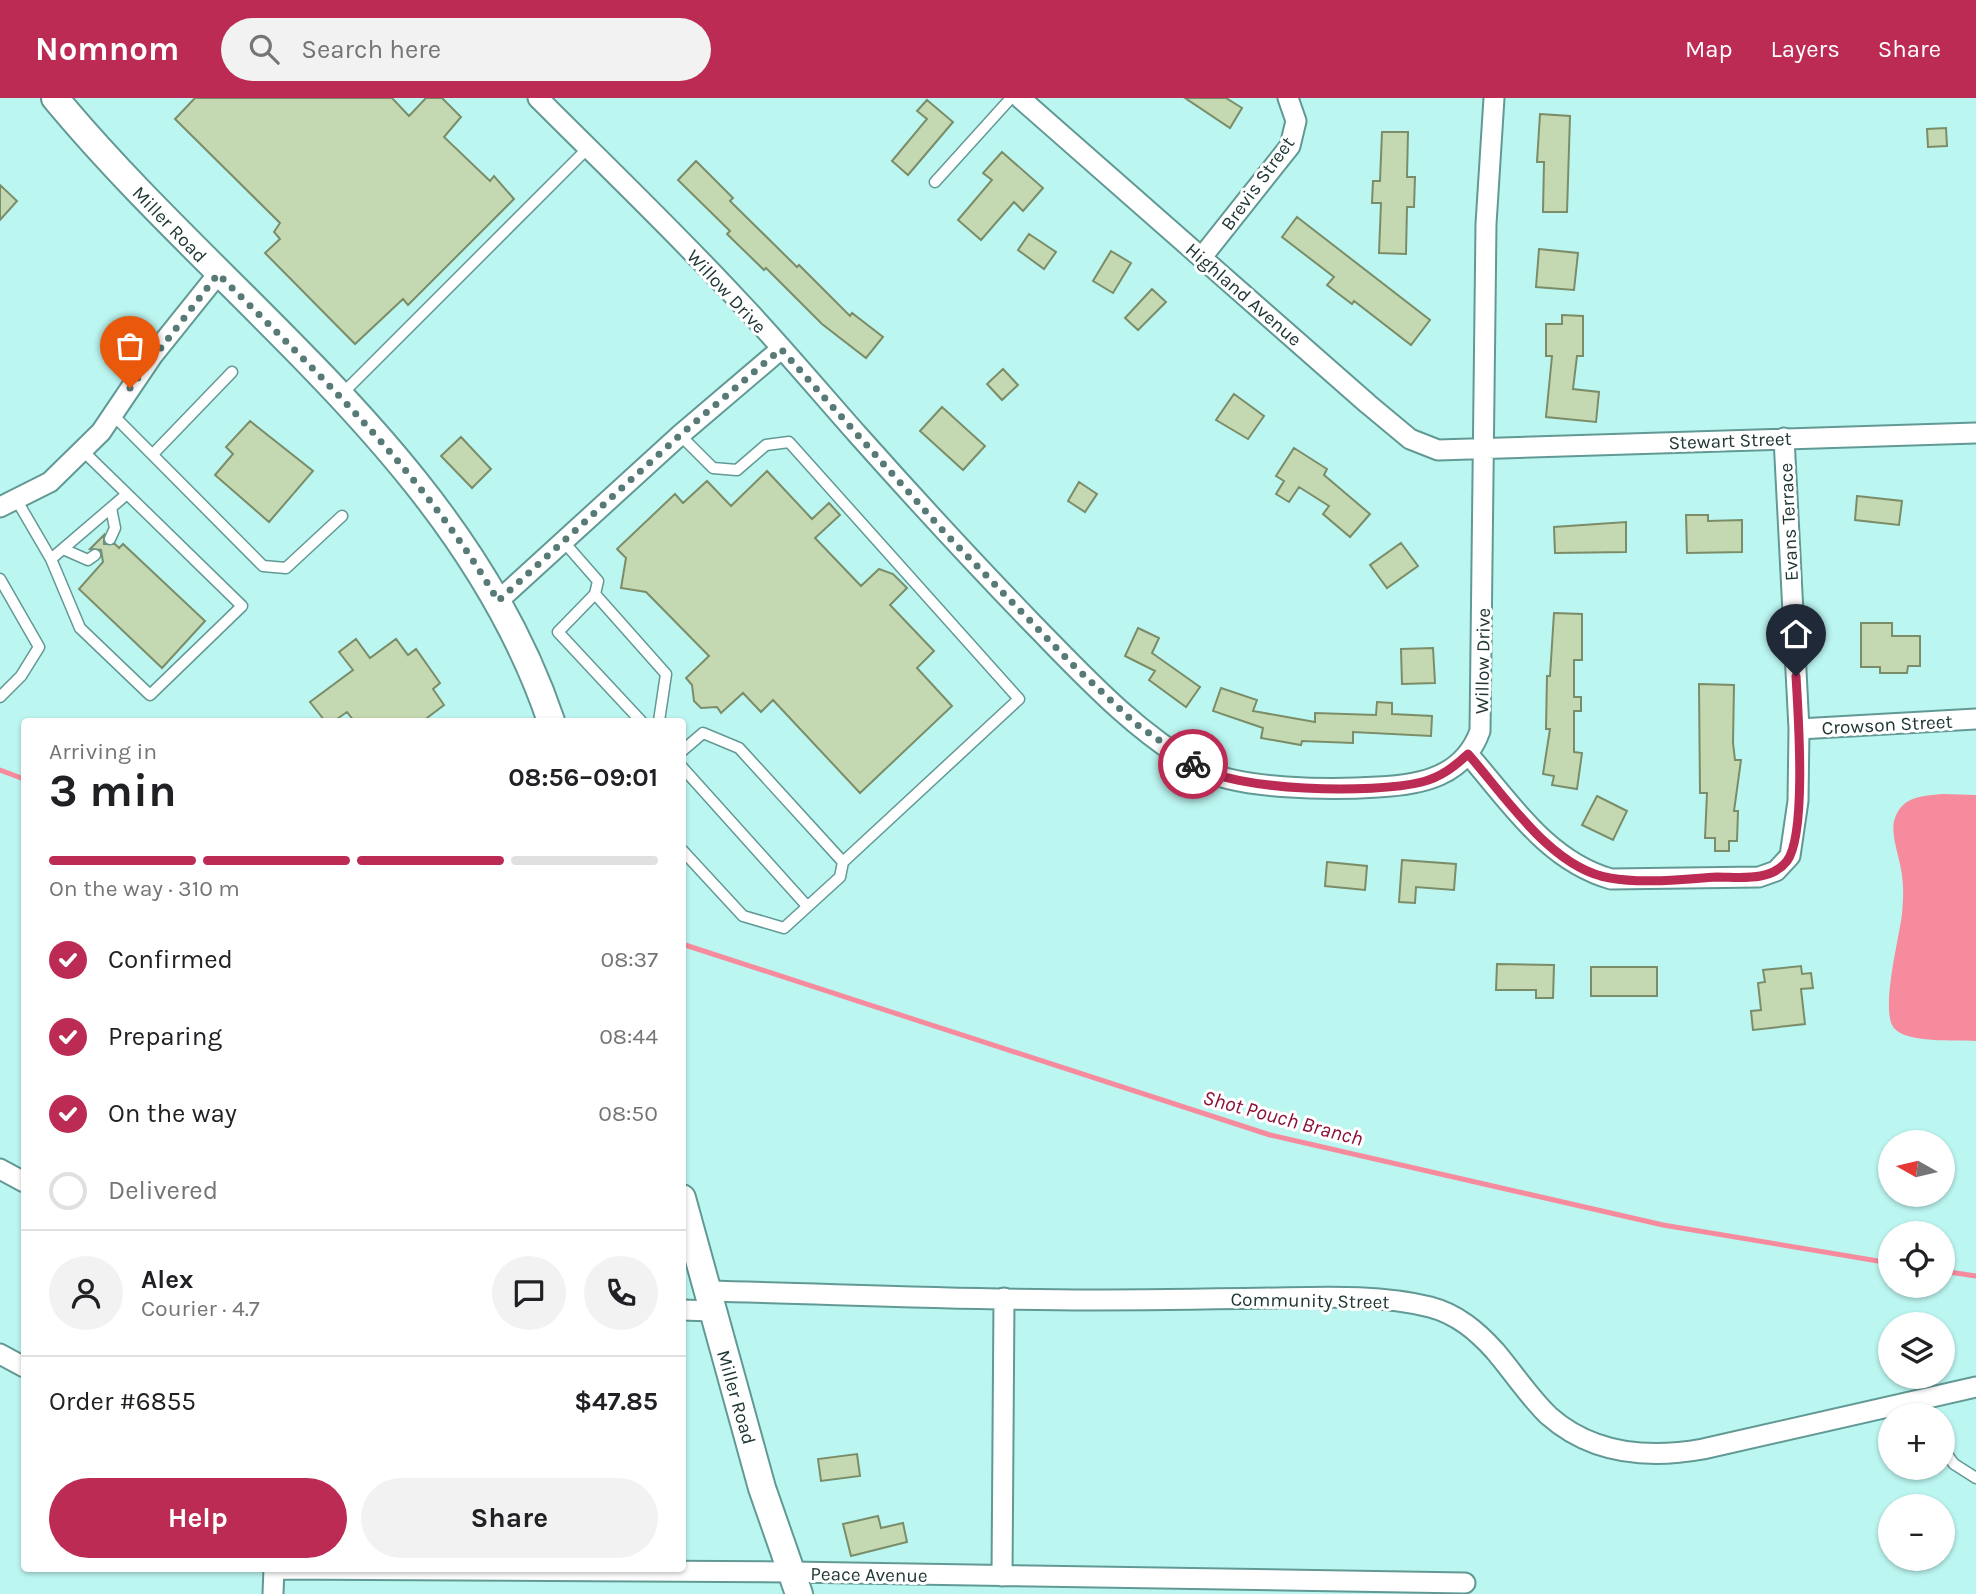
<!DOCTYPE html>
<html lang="en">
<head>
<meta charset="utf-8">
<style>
  :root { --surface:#fff; --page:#f2f2f2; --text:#202124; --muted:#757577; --line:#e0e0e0; --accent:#bb2b54 }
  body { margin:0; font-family:Karla,sans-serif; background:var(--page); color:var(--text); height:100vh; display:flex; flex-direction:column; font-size:26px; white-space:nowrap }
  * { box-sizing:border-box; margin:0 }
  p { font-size:23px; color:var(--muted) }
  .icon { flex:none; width:38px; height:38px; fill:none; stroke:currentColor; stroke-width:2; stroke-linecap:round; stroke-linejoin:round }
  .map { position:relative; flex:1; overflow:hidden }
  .sheet { position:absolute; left:21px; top:620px; width:665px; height:854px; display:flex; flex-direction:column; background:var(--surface); border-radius:7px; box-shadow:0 2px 5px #0004 }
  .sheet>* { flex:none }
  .needle { width:46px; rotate:278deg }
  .buttons { position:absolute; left:1878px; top:1032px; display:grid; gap:14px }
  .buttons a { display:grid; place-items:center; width:77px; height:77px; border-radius:50%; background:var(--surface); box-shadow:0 2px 5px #0004; font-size:35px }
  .pin { position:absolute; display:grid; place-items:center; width:60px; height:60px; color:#fff; margin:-72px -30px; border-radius:50% 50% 50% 0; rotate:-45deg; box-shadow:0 0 7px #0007 }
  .pin .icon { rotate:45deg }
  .courier { position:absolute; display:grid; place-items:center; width:70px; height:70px; margin:-35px; border:5px solid #bb2b54; border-radius:50%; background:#fff; color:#222; box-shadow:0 2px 9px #0007 }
  .summary em { font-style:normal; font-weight:700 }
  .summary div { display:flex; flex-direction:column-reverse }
  .summary { display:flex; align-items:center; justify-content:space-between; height:119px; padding:0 28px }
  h1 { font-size:46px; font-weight:700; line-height:52px }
  .bar { display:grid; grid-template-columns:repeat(4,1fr); gap:10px 7px; align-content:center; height:84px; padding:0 28px }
  .bar i { height:9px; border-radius:5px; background:var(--line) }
  .bar .selected { background:var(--accent) }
  .bar p { grid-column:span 4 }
  .line { display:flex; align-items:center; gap:18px; padding:0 28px; border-top:2px solid var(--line) }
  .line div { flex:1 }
  .round { display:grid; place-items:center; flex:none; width:74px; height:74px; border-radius:37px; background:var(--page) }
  ol { padding:0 28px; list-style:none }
  li { display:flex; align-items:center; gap:21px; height:77px }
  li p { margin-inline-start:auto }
  li .icon { padding:7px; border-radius:50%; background:var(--accent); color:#fff; stroke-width:4 }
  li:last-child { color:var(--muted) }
  li i { width:38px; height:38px; border:4px solid var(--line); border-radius:50% }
  .cta { display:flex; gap:14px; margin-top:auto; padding:14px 28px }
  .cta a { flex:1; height:80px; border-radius:42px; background:var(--accent); color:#fff; font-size:28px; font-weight:700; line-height:80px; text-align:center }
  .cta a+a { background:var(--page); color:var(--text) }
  header { display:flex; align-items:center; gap:42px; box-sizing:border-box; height:98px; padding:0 35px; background:var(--accent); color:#fff }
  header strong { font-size:33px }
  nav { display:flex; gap:38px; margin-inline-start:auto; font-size:24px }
  .search { width:490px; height:63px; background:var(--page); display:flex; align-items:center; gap:18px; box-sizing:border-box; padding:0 24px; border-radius:38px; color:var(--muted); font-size:26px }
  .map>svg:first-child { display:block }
</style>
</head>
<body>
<header>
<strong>Nomnom</strong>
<div class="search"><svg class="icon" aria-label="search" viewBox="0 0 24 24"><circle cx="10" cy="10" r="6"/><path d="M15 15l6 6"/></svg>Search here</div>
<nav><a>Map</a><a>Layers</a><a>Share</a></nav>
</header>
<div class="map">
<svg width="1976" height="1496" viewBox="0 0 1976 1496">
  <rect width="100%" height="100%" fill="#bcf6f1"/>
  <path fill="#f68b9d" d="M1943,696L1976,697V943C1957,942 1905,945 1894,930C1880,913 1899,841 1902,816C1903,803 1904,791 1902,778C1901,762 1889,735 1895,720C1903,698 1922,698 1943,696Z"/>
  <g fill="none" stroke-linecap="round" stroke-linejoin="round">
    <path stroke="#f68b9d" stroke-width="5" d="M0,672L24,681
      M682,846L1270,1037L1663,1127L1890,1165
      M1942,1173L1976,1178"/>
  </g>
  <path fill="#c4d9b1" stroke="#7a8d68" stroke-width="2" d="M195,0H392L409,18L426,0H442L461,19L444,39L490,83L494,78L514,101L408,207L403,201L355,246L265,155L280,141L274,134L280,125L175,21Z
    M1185,0H1226L1242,10L1230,30Z
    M927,2L953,24L908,77L892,63L927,21L917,13Z
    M1540,16L1570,18L1567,114H1543L1544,64H1537Z
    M1946,30L1947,48L1928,49L1927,31Z
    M1382,34H1408L1407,79H1415L1414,109H1407L1406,156L1379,155L1381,105H1372L1373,83H1380Z
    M1002,54L1043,90L1023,113L1014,104L981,142L958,122L992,82L983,75Z
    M696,63L733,100L730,103L797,169L799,167L850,218L852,215L883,239L866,260L822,226L766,170L764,172L727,136L730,133L678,82Z
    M0,87L17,103L0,122Z
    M1297,119L1430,222L1411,247L1354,203L1352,206L1327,187L1334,179L1282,139Z
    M1029,136L1056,154L1044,171L1018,152Z
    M1539,151L1578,155L1574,192L1536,189Z
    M1111,153L1131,165L1113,195L1093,183Z
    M1152,191L1166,204L1138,232L1125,220Z
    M1562,217L1583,218V258H1577L1573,291L1599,294L1596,324L1546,319L1552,258H1546V226H1562Z
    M1003,271L1018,287L1002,302L987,286Z
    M1234,296L1264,318L1248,341L1216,322Z
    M942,309L985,348L963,372L920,333Z
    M250,323L313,373L269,424L215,377L233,356L226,349Z
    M461,339L491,371L472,390L441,358Z
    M1294,350L1327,371L1324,377L1370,416L1350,439L1323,416L1329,408L1299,389L1289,404L1276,396L1284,383L1276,378Z
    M767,373L812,421L829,405L840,417L815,440L861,488L879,471L893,476L907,490L890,507L934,553L917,570L952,608L860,695L773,602L761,614L743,595L721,615L717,609L701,610L694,603L692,587L686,580L709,558L646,494L621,490L626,460L617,451L675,396L683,405L707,383L731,408Z
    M1079,384L1097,396L1085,414L1068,403Z
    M1857,398L1902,403L1899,427L1855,422Z
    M1686,417H1708V423L1742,422V454L1687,455Z
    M1626,424V454L1555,455L1554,429Z
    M104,437V446H115L119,450L123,446L205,523L162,570L79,491L103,464L101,452L90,451Z
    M1401,445L1418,468L1387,490L1370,467Z
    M1554,515L1582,516V562H1574V599H1581V613H1574V654L1582,655L1577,691L1552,687L1554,678L1543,676L1550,631H1546L1547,578H1550Z
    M1861,525H1892V538H1920V568H1908L1907,575H1880V569H1861Z
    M1138,530L1159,540L1152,555L1200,589L1186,609L1149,582L1155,573L1125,558Z
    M356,541L370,560L396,541L408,557L416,551L440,585L433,591L444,607L423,623H354L347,614L334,623H325L310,604L353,572L339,554Z
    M1433,550L1435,585L1402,586L1401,551Z
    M1699,586L1734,587L1733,645L1735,662H1741L1734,713H1738L1737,743H1729V753H1715V740H1705L1707,695H1700Z
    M1221,590L1257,602L1253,613L1315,624V615L1376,617L1377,604L1392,605V616L1432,618L1431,638L1353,634V645L1302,643L1301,647L1261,640L1263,630L1213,613Z
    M1597,698L1627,713L1613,742L1582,727Z
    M1402,762L1456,766L1454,792L1416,789L1415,805L1399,804Z
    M1327,764L1367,768L1365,792L1325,788Z
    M1497,866L1554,867L1553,900H1536V892H1496Z
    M1801,868L1802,876L1811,875L1813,890L1801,891L1805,926L1753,932L1751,913L1761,912L1758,885L1765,884L1763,872Z
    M1591,869H1657V898H1591Z
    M857,1356L860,1378L821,1383L818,1361Z
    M878,1418L881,1430L903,1425L907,1444L851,1458L843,1426Z"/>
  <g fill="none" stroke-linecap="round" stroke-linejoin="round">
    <g stroke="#629995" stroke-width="13">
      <path id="lane" d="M935,84L1011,0
        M341,297L588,50
        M113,317L263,468L286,470L342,418
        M680,337L713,370L737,372L766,347L789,344L1019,601L843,764L840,779L784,830L743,818L682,752
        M153,356L232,274
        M16,401L51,461L80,530L150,597L242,508L82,352
        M110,441L115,430L111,410
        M563,443L598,483L595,496
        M63,451L88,462L95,457
        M51,461L127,396
        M0,481L39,549L21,578L0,599
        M641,623L558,534L595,496L666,576L659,623
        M682,653L703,635L739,650L843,764
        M682,669L807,808
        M1942,1350L1954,1366L1976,1380"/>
    </g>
    <g stroke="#629995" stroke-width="23">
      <path id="street" d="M538,0C605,67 673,132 737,201C779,245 818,292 858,337C915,401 973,464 1033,526C1084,578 1134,633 1199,670C1238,692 1333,692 1378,689C1422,687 1464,678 1480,633L1486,126L1494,0
        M1020,0L1368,306L1410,341L1438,352L1976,335
        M1202,159L1290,48L1296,23L1288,0
        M0,409L50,384L101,334L153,257L218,176
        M498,503L680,337L781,251
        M1799,631L1976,621
        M1468,656C1510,704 1547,763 1611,781L1759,779L1776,773L1790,758L1798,703L1799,631L1784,340
        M0,1071L24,1084
        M708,1193C836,1196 965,1202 1093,1202C1155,1202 1216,1201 1278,1200C1328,1199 1381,1197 1430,1209C1457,1216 1477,1233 1495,1253C1513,1274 1529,1299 1549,1318C1592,1356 1648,1361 1703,1351L1976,1289
        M682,1212L713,1213
        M0,1256L24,1269
        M274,1471L791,1474L1465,1485
        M1002,1478L1004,1200
        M273,1496L274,1470"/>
    </g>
    <g stroke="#629995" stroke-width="30">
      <path id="secondary" d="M55,0C224,204 463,362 551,623
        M682,1100L762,1390L799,1496"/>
    </g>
    <use href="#lane" stroke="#fff" stroke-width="10"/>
    <use href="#street" stroke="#fff" stroke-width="19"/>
    <use href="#secondary" stroke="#fff" stroke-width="26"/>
  </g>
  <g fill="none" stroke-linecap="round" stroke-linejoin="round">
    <path stroke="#577a77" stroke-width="7" stroke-dasharray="0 12.6" d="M130,290L218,176C321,278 425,377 498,503L680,337L781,251L946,436L1072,566L1136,626L1193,666"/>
    <path stroke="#bb2b54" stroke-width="9" d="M1193,666C1233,694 1374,696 1422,684C1441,679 1454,669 1468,656C1505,698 1552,771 1610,780C1644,786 1683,781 1717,779C1740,779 1771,784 1787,763C1807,736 1798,614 1796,578"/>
  </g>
  <g text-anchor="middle" stroke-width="6" stroke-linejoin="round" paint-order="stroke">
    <g font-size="19" fill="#203735" stroke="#fff">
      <text transform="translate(1257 85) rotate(-54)" y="7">Brevis Street</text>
      <text transform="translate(170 126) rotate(46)" y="7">Miller Road</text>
      <text transform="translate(727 193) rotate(47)" y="7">Willow Drive</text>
      <text transform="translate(1244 196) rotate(41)" y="7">Highland Avenue</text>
      <text transform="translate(1730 342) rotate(-2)" y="7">Stewart Street</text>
      <text transform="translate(1788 424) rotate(-93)" y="7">Evans Terrace</text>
      <text transform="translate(1482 563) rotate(-89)" y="7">Willow Drive</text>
      <text transform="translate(1887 626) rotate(-3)" y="7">Crowson Street</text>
      <text transform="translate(1310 1202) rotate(1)" y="7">Community Street</text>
      <text transform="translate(737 1299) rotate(74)" y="7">Miller Road</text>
      <text transform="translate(869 1476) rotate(1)" y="7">Peace Avenue</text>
    </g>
    <g font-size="21" font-style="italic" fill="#8a1038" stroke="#fff">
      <text transform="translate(1283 1020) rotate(15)" y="7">Shot Pouch Branch</text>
    </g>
  </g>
</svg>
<div class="buttons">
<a><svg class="needle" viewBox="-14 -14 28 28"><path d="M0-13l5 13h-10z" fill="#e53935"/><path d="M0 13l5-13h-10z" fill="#757577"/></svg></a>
<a><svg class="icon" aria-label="locate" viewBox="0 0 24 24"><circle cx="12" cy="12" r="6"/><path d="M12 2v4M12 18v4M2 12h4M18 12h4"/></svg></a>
<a><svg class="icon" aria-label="layers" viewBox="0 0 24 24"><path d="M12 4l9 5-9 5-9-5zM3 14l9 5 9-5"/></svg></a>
<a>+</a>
<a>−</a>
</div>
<div class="pin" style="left:130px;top:290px;background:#ea580c"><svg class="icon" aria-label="bag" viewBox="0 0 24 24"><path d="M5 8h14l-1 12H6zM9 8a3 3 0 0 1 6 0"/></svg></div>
<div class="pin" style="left:1796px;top:578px;background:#1f2937"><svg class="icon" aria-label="home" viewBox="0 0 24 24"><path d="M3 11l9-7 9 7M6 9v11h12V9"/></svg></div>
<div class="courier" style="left:1193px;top:666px"><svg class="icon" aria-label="bike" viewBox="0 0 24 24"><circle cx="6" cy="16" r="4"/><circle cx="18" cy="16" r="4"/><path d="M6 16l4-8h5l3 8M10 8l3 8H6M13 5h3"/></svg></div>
<section class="sheet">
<div class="summary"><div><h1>3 min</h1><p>Arriving in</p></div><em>08:56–09:01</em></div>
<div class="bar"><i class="selected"></i><i class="selected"></i><i class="selected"></i><i></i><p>On the way · 310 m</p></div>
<ol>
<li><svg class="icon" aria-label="check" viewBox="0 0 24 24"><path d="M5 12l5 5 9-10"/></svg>Confirmed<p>08:37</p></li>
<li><svg class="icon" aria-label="check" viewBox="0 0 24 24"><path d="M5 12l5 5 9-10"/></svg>Preparing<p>08:44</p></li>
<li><svg class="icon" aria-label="check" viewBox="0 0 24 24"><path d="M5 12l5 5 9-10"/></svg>On the way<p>08:50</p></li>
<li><i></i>Delivered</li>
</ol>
<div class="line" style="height:126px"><a class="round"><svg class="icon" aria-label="person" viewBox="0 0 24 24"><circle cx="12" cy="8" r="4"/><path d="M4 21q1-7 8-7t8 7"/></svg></a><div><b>Alex</b><p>Courier · 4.7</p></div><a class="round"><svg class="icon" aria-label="chat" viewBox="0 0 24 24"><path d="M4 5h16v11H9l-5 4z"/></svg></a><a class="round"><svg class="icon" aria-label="phone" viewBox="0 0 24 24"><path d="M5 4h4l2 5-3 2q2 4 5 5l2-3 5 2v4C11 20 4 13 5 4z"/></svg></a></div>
<div class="line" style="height:91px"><div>Order #6855</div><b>$47.85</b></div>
<div class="cta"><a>Help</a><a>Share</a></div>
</section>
</div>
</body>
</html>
